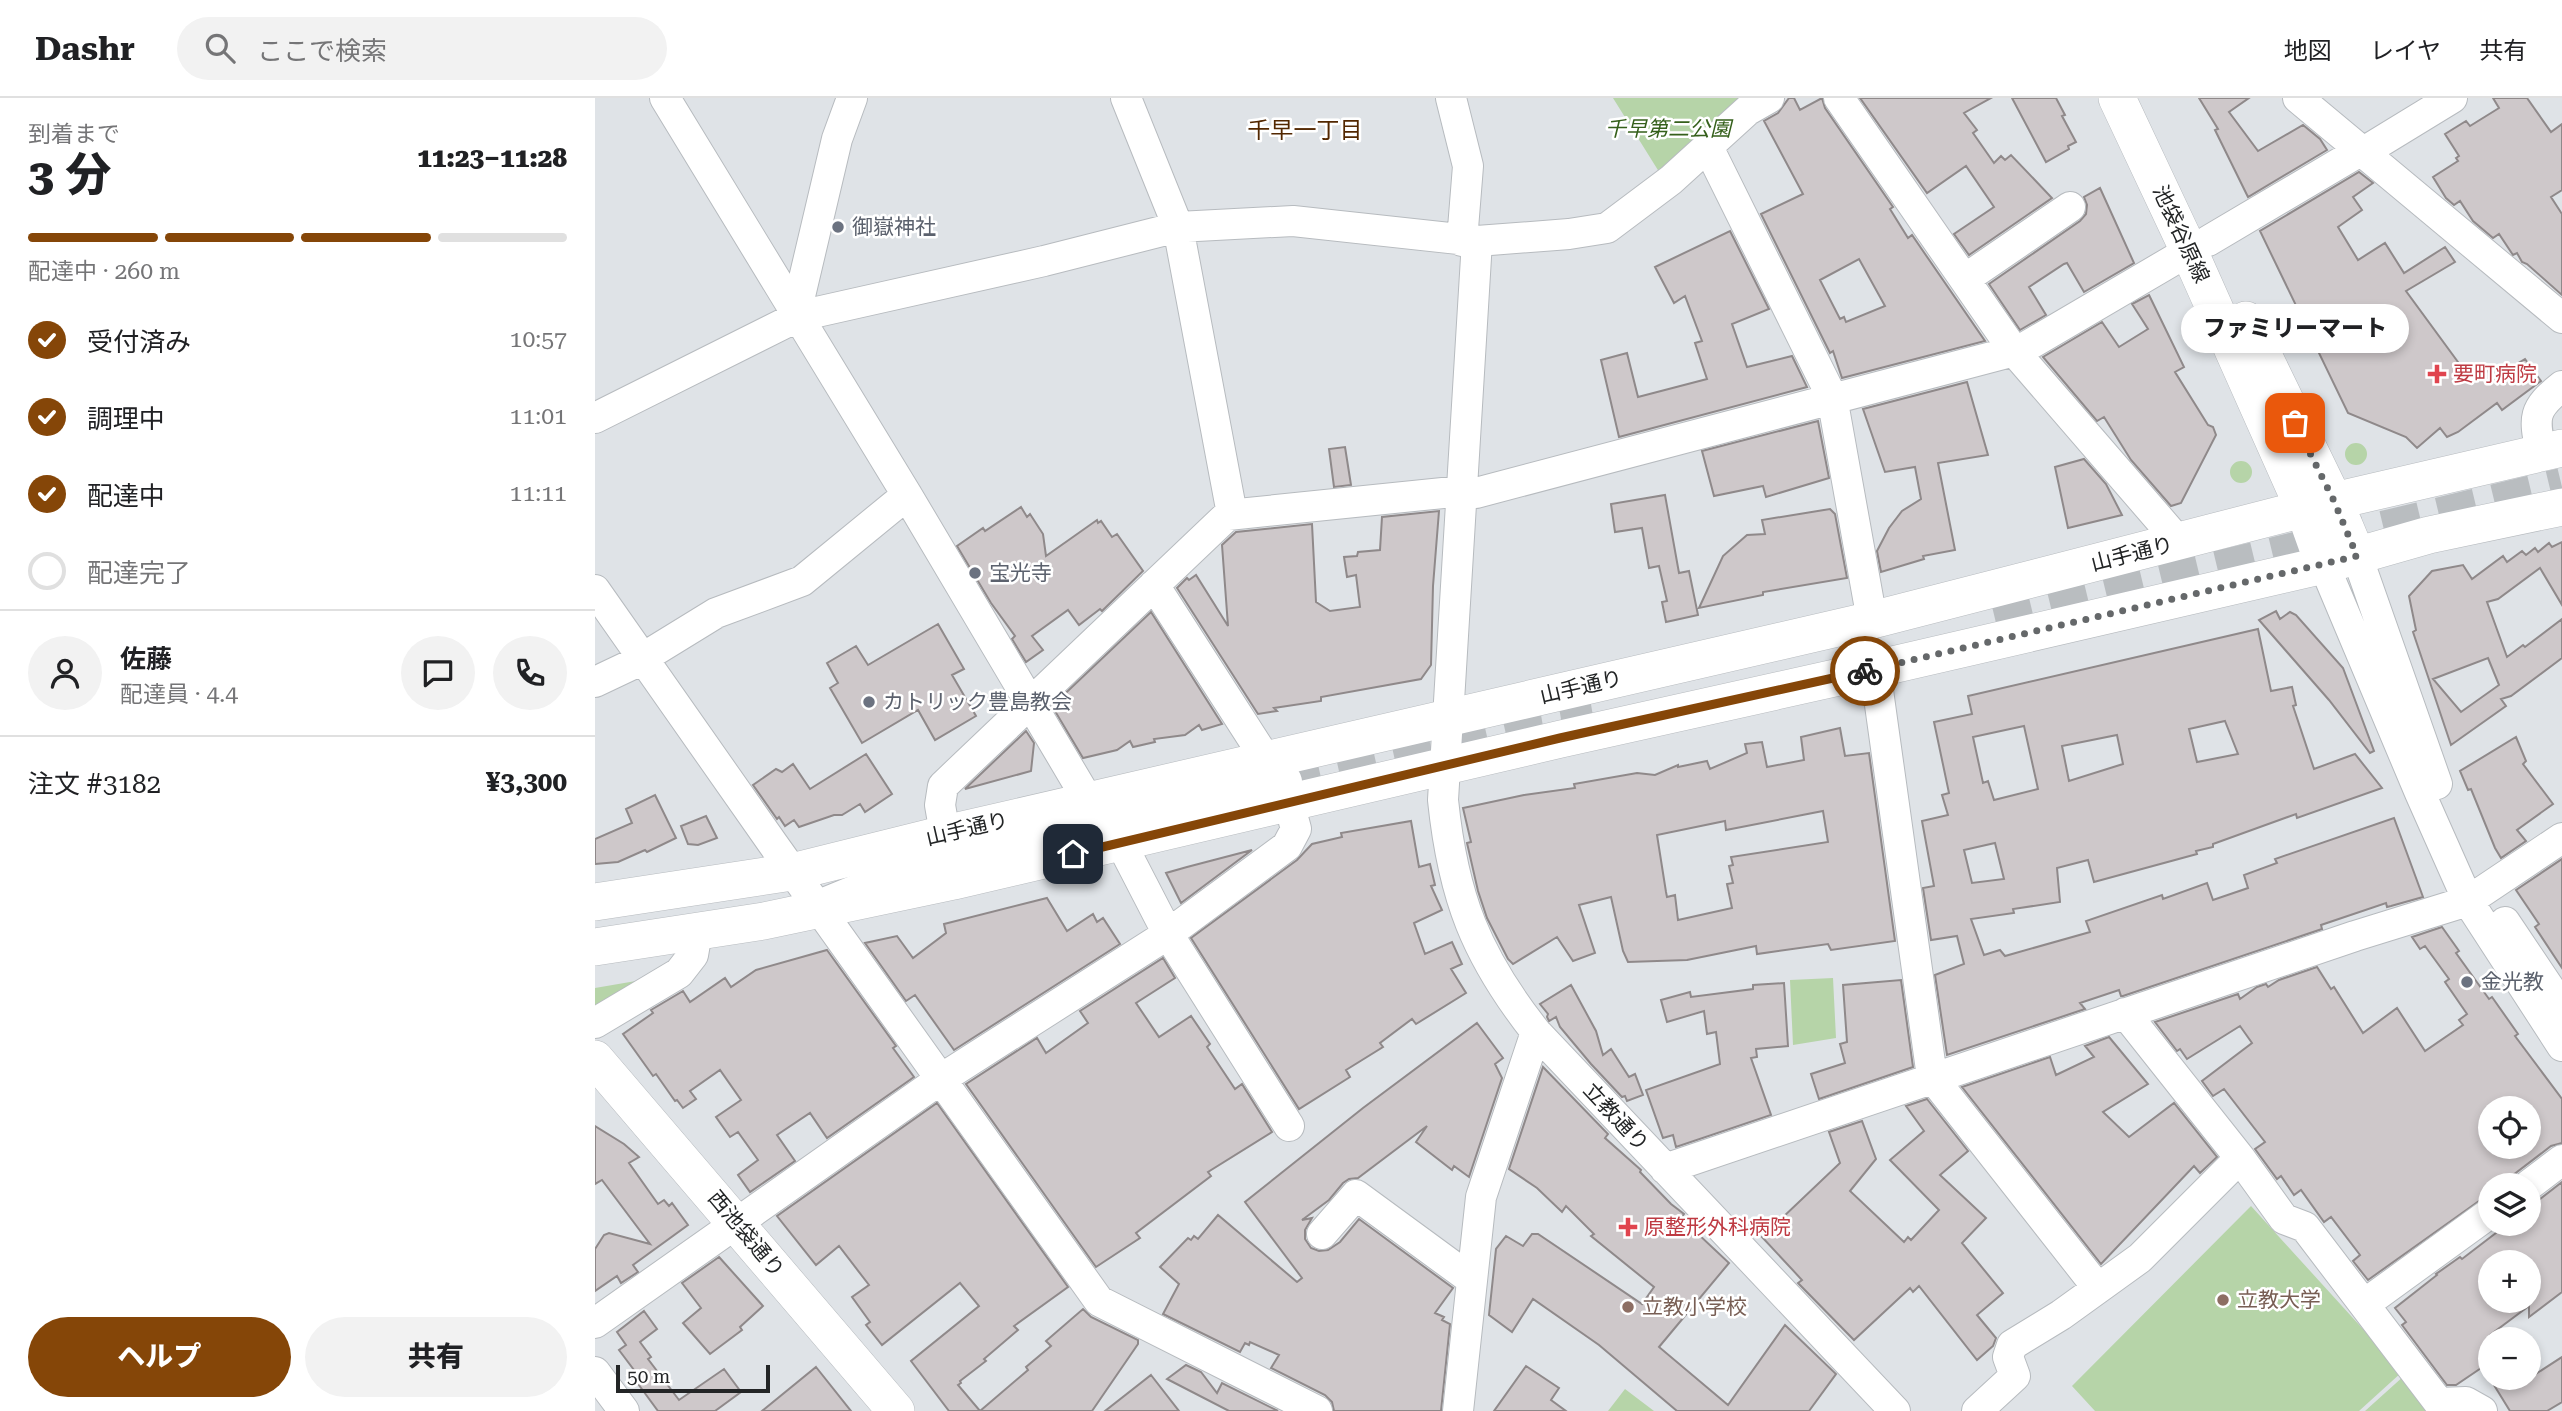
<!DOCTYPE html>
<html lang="ja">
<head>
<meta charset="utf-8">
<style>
  :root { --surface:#fff; --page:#f2f2f2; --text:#202124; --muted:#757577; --line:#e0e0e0; --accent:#854608 }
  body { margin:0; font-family:"Roboto Serif","Noto Sans JP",serif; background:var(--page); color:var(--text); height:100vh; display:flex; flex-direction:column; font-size:26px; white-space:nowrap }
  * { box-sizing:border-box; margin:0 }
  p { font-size:23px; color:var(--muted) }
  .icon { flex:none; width:38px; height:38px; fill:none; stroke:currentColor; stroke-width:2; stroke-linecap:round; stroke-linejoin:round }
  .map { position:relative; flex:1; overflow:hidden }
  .side { display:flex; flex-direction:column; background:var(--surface); width:595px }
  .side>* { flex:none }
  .tools { position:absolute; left:1883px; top:998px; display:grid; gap:14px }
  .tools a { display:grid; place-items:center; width:63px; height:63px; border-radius:50%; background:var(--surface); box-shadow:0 4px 10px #0003; font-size:35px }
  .scale { position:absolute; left:21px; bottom:18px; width:154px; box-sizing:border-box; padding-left:7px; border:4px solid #232526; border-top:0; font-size:19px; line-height:24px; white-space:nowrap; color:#232526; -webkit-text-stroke:5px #fff; paint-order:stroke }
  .pin { position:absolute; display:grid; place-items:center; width:60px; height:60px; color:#fff; margin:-30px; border-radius:14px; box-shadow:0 4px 10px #0006 }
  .courier { position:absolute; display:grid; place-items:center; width:70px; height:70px; margin:-35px; border:5px solid #854608; border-radius:50%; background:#fff; color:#222; box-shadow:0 2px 9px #0007 }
  .bubble { position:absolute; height:49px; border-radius:24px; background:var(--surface); box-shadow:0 4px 10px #0003; font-size:23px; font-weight:800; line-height:49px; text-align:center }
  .head em { font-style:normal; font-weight:800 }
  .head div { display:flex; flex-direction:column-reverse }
  .head { display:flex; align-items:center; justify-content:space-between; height:119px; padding:0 28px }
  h1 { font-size:46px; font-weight:800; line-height:52px }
  .bar { display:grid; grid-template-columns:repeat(4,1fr); gap:10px 7px; align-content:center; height:84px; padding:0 28px }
  .bar i { height:9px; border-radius:5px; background:var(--line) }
  .bar .active { background:var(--accent) }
  .bar p { grid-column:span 4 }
  .line { display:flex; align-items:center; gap:18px; padding:0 28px; border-top:2px solid var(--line) }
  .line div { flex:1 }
  .round { display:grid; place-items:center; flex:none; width:74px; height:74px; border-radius:37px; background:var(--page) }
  ol { padding:0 28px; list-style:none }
  li { display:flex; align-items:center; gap:21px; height:77px }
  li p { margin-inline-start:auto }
  li .icon { padding:7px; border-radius:50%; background:var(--accent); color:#fff; stroke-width:4 }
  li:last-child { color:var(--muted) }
  li i { width:38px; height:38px; border:4px solid var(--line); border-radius:50% }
  .cta { display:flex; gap:14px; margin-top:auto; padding:14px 28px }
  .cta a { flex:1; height:80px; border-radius:42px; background:var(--accent); color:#fff; font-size:28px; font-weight:800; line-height:80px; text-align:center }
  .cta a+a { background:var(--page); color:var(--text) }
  header { display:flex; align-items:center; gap:42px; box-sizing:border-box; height:98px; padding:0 35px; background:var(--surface); border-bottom:2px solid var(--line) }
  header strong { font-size:33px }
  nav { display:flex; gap:38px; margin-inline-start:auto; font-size:24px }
  .search { width:490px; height:63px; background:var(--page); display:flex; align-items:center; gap:18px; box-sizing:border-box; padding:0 24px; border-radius:38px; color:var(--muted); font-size:26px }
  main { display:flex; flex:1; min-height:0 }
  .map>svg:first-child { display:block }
</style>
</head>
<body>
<header>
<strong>Dashr</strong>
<div class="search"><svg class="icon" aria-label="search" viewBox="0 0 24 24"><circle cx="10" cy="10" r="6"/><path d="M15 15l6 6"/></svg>ここで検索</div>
<nav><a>地図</a><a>レイヤ</a><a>共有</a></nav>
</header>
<main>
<section class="side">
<div class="head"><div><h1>3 分</h1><p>到着まで</p></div><em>11:23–11:28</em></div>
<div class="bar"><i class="active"></i><i class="active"></i><i class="active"></i><i></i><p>配達中 · 260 m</p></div>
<ol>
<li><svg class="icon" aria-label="check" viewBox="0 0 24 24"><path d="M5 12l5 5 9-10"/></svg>受付済み<p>10:57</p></li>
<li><svg class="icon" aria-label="check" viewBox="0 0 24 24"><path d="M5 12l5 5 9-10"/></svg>調理中<p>11:01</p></li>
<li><svg class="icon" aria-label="check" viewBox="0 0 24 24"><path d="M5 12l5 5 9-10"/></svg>配達中<p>11:11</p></li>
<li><i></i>配達完了</li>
</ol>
<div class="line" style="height:126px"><a class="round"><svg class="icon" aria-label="person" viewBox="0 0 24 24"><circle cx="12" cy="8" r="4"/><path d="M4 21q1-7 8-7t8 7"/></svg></a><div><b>佐藤</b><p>配達員 · 4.4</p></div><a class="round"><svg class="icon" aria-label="chat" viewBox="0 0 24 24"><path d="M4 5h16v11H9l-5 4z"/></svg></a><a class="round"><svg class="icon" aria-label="phone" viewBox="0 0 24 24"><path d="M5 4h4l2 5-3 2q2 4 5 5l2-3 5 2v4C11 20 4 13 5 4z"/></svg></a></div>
<div class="line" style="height:91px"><div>注文 #3182</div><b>¥3,300</b></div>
<div class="cta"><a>ヘルプ</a><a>共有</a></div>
</section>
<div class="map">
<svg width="1967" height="1313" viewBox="0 0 1967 1313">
  <rect width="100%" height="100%" fill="#dfe3e7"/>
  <path fill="#b6d4a8" d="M1018,0H1160L1066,77Z
    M1750 356a11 11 0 1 1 22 0a11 11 0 1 1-22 0Z
    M1635 374a11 11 0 1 1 22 0a11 11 0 1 1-22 0Z
    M70,878L4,914L0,907V890Z
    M1238,880L1241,940L1198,947L1195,882Z
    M1656,1108L1807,1274L1764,1313H1500L1477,1288Z
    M1810,1277L1842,1313H1770Z
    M1030,1291L1059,1313H1013Z"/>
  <path fill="#cec8ca" stroke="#8f898a" stroke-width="2" fill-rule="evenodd" d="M1194,0H1199L1205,12L1227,0L1230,10L1298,109L1295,111L1313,140L1317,137L1390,243L1247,280L1238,253L1235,255L1166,116L1208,96L1169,23L1183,15ZM1264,161L1290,208L1251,224L1249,219L1245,221L1225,182Z
    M1265,0H1396L1369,15L1382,32L1378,35L1399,65L1406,58L1410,62L1416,57L1457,100L1374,157L1359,136L1399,109L1371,68L1332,95Z
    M1417,0H1461L1470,17L1467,18L1481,44L1473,48L1474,51L1451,64Z
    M1604,0H1654L1634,14L1663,53L1708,27L1725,41L1732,52L1653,99L1620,32L1623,31Z
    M1898,0H1932L1956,34L1967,26V92L1956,99L1967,116V197L1932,166L1927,164L1922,155L1918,157L1904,136L1898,140L1878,123L1865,103L1859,107L1851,100L1838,79L1863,63L1861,60L1864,58L1850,36L1871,23L1875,28L1904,10Z
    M1764,74L1778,85L1758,99L1767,112L1743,129L1763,162L1790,145L1809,175L1850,149L1860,164L1811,193L1874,279L1890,270L1898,280L1930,261L1946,283L1907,312L1902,305L1863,334L1852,339L1845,330L1822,350L1811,339L1753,315L1665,133Z
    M1505,90L1539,165L1489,194L1472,165L1469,166L1434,189L1451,217L1425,232L1394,186L1485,123L1491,116L1492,107L1489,99Z
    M1135,133L1174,211L1137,226L1152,269L1197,258L1212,289L1024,339L1006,262L1032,255L1043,299L1112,281L1100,245L1107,243L1090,198L1079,205L1060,169Z
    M1554,197L1589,269L1580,274L1613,327L1618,329L1621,337L1586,405L1576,408L1536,362L1509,319L1502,323L1448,259L1507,224L1524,249L1553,231L1537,206Z
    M1372,284L1393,357L1343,365L1360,452L1328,458L1329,461L1286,474L1282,453L1294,430L1307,413L1326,401L1320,369L1290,374L1268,311Z
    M1223,323L1234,380L1171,399L1168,388L1119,398L1107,353Z
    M750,349L756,387L739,389L734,351Z
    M1489,361L1511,386L1527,417L1473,430L1460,369Z
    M1070,397L1084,475L1094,473L1103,517L1071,524L1067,504L1072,503L1064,468L1054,470L1047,430L1020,434L1016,406Z
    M426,409L432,419L435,416L448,436L451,458L502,422L503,425L506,423L517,439L522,436L548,473L507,513L505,511L484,527L473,512L437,538L448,552L431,564L417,541L420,538L396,505L362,448L388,430L390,433Z
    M1235,411L1240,416L1252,480L1168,494V497L1104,510L1128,458L1152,437L1170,436L1167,422Z
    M844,413L838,488L836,567L826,581L726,599V603L679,610L682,613L663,616L582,490L592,480L594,482L601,477L633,528L627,447L641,434L717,426L721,504L735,513L765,509L761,477L752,479L749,459L762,458L763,454L785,452L787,419Z
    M1967,444V507L1945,470L1903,501L1892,504L1912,559L1928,547L1930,549L1967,521V560L1916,598L1906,601L1911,608L1856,647L1818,534L1821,532L1814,498L1837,473L1868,467L1877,481L1908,458L1912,464L1927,453L1931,457L1940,450L1943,454L1954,445L1957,449ZM1893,560L1904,587L1866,614L1838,581Z
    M1681,513L1685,521L1695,514L1701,517L1748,570L1779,653L1775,655L1734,602L1664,522Z
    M556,514L627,626L607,632L604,627L590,637L559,641L560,644L538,649L535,643L522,652L488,660L457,608Z
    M343,526L369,571L357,577L381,618L340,642L323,612L267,645L235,590L243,585L232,565L261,548L273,567Z
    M1663,531L1676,593L1697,589L1701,607L1698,608L1719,671L1760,656L1787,690L1702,720L1701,716L1618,746V749L1601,753L1602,756L1499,784L1493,762L1462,770L1465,804L1418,811L1419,815L1376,821L1389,857L1405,852L1410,858L1495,834L1491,823L1567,797L1568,801L1612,785L1618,802L1653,790L1649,777L1682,765L1680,761L1799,720L1828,799L1796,808L1792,809L1791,805L1726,827L1727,831L1528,898H1526L1524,892L1485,905L1490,911L1352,957L1340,877L1369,866L1362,838L1336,842L1328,790L1339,788L1327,723L1353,717L1347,697L1354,695L1339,624L1377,616L1373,598ZM1630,623L1643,656L1602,664L1594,631ZM1429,628L1443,691L1399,702L1393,683L1388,685L1378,639ZM1522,637L1528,666L1474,683L1467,648ZM1400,745L1409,781L1377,785L1369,752Z
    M1245,630L1250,658L1274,655L1300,843L1236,852L1233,846L1162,856L1161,848L1092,862L1033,864L1028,853L1016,799L984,807L1000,855L978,863L962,839L918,866L913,861L892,820L883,793L872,745L876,744L868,710L929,697L980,690L979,686L1042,675L1060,677L1083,667V669L1112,663L1115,671L1152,655L1150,646L1167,644L1172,669L1209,662L1206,639ZM1228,713L1233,744L1136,759L1138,767L1134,768L1138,785L1132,786L1137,810L1083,822L1080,797L1072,799L1071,794L1062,737L1130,723L1131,732Z
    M431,633L439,645L436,673L370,691Z
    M1921,639L1931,663L1928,666L1958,706L1922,732L1931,743L1906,760L1900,750L1876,691L1873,692L1865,673Z
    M271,656L297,696L270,714L265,706L247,717H239L204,729L199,722L190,728L184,719L182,721L158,687L181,671L187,674L198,666L215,691Z
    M60,697L81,740L52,754L50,752L23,764L0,766V741L37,725L31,711Z
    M111,718L122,740L103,747L93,746L86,728Z
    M816,723L824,769L835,766L840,787L836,788L847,812L819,825L830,856L857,844L867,866L856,871L871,895L821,926L817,921L785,945L788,949L751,972L755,979L704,1011L596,840L702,762L717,746L747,739L746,735Z
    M657,752L586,805L571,775L592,769Z
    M1967,761V870L1940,829L1944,826L1921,792Z
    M452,800L472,833L498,816L502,824L508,820L525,846L359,952L320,897L311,903L270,845L302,838L318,860L351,835L349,826Z
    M1847,829L1864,853L1861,855L1894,901L1897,899L1923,936L1920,938L1967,1001V1045L1956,1048L1905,1087H1895V1094L1891,1098L1773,1182L1758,1163L1765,1157L1736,1119L1729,1124L1706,1092L1699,1097L1686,1078L1682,1081L1660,1051L1670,1044L1629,991L1618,998L1607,983L1657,945L1645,928L1592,961L1585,951L1582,953L1560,924L1643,896L1645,901L1662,889L1671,886L1673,889L1684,882L1722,869L1736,891L1739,889L1768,935L1802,910L1830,953L1868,927L1864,922L1872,916L1850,884L1854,881L1830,848L1825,851L1817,839ZM1895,1010H1934V1048H1895Z
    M232,852L301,948L298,950L319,979L232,1040L215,1015L182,1037L200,1063L155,1094L143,1077L163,1062L143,1034L135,1039L121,1019L146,1002L125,972L95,993L101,1001L88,1010L82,1002L80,1003L61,976L58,978L28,936L58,915L56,912L88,893L95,904L130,880L136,889L161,872Z
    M568,860L580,880L541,905L564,939L596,918L615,946L612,949L640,991L647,986L677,1034L613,1074L616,1078L541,1135L545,1140L501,1169L371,986L442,940L451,955L493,925L485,913Z
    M1306,882L1318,969L1224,1001L1216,976L1250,965L1245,946L1252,944L1248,887Z
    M1189,885L1193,948L1161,951L1162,959L1156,960L1176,1017L1081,1049L1078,1037L1068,1040L1051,992L1125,966L1121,934L1112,936L1109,913L1072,924L1066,902L1095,894L1096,899L1158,891V887Z
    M976,887L1001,933L1008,957L1016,951L1034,979L1040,976L1048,997L1032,1003L1030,998L1027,999L996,966L965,929L961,919L954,923L952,919L953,916L945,906Z
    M882,925L908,960L900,966L907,980L874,1079L859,1068L857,1072L821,1044L832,1028L763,1080L754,1081L748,1085L734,1102L707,1122L717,1120L710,1132V1141L716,1150L724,1153L733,1152L745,1144L764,1121L858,1190L840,1215L849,1219L847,1222L855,1226L846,1313H739L737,1304L730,1297L676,1270L684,1257L655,1244L654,1247L650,1245L645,1254L568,1216L584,1186L565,1169L593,1140L596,1142L599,1138L603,1141L623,1117L702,1184L707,1180L650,1104L768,1010Z
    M1514,939L1553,986L1508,1014L1534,1039L1579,1005L1622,1059L1605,1075L1599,1068L1506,1166L1367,989L1455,959L1461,977L1499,959L1490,948Z
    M948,969L1013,1036L1010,1040L1046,1072L1045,1074L1076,1106L1089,1116L1086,1120L1134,1165L1064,1249L1133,1307L1190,1227L1241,1276L1214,1313H1082L1004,1247L938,1201L917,1234L894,1217L901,1151L911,1138L928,1148L937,1136H943L1047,1206L1059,1189L996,1138L999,1136L971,1108L967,1114L942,1090L914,1071Z
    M1332,1001L1373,1053L1345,1077L1391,1120L1367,1145L1408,1195L1382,1217L1401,1240L1398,1248L1382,1262L1324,1188L1318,1194L1315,1190L1259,1242L1203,1185L1207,1182L1167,1139L1245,1065L1234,1034L1267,1023L1281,1061L1255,1093L1309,1144L1313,1139L1316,1142L1344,1112L1295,1062L1329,1033L1311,1008Z
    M342,1005L473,1189L419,1228L423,1232L389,1261L391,1263L365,1283L366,1285L363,1287L385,1313L433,1272L431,1269L456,1248L451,1243L488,1211L496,1219L543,1242V1246L497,1313H354L316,1263L384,1208L365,1185L287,1247L271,1227L275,1224L257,1199L274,1187L244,1148L221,1167L182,1118Z
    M0,1028L29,1046L44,1059L34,1065L63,1106L69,1102L74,1108L77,1105L93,1127L38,1167L43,1174L26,1185L22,1178L0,1193V1151L9,1137L14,1135L55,1146L7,1082L0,1086Z
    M1967,1084V1194L1934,1219V1208L1895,1237V1264L1861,1287H1852L1807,1227L1811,1224L1800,1210L1842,1177L1841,1176L1865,1159L1867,1161L1914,1125H1934V1104L1945,1101ZM1895,1164H1934V1202H1895Z
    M124,1159L168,1208L145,1229L147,1232L115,1256L88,1225L106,1210L87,1185Z
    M49,1213L62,1231L45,1244L56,1259L53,1261L84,1302L129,1271L146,1294L120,1313H63L38,1279L42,1276L24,1252L31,1247L22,1234Z
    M1967,1259V1304L1952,1313H1915L1894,1279H1936Z
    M591,1267L606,1274L622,1295L627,1285L683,1313H634L572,1281Z
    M931,1268L964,1290L956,1302L971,1313H899Z
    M221,1269L256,1313H167Z
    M556,1277L584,1313H510Z"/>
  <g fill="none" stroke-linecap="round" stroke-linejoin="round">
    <path stroke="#b9bdc0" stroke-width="38" stroke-dasharray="38 19" stroke-linecap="butt" d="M1401,525L1967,389
      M688,684L922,631L998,618"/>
    <g stroke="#b7bbbf" stroke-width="32">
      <path id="minor" d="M70,0L312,397L494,704
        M531,0L583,129L637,416
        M856,0L873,68L867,143
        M1244,0L1419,253L1584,444
        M1703,0L1967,220
        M1113,49L1237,299L1277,522
        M1767,55L1857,0
        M882,143L848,702C858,799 881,858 941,934L1300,1313
        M1613,143L1765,53
        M1370,181L1475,109
        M204,218V202L242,41L257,0
        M0,320L204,218L449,163L583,129L698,123L882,143L974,136L1012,130L1076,82L1153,12L1174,0
        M1946,355C1939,319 1937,312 1967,288
        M1762,458L1842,686
        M1729,467L1825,695L1873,803L1967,948
        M559,487L672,663
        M0,492L178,746L504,1203L722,1313
        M1280,571L1337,979L1502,1189
        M0,584L38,566L121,515L207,483L312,397
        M350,736L345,707L348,688L633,417L848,395H881L1427,251L1594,153
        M526,745L573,836L694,1028
        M1910,824L1967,909
        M1530,915L1645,1060L1689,1121L1710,1129L1844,1305L1871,1304L1887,1313
        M0,925L84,875L98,857L102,834
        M1070,1071L1760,838L1873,803L1967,740
        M1934,1087L1967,1062
        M727,1136L761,1097L877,1182
        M1771,1205L1895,1115
        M0,1225L346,981L573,836L692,748L701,731L694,705
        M0,1274L29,1313
        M863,1313L886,1099L941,934
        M1382,1313L1420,1278L1413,1259L1417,1247L1466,1217L1545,1160L1645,1060"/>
    </g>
    <g stroke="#b7bbbf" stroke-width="38">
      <path id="major" d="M1522,0L1594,153L1709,411L1729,467
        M1651,222L1739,403L1762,458
        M0,804L197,774L350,736L1277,522L1739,403L1967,350
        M0,849L169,823L359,783L966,641L1280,571L1729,467L1834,437L1967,409
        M0,961L301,1313"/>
    </g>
    <g stroke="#b7bbbf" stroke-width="40">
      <path id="highway" d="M232,808L349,760L688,684"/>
    </g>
    <use href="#minor" stroke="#fff" stroke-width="30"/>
    <use href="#major" stroke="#fff" stroke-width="37"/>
    <use href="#highway" stroke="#fff" stroke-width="38"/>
  </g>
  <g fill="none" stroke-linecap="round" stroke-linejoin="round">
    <path stroke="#65686a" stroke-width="7" stroke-dasharray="0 12.6" d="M1270,573L1762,458L1739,403L1700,325"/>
    <path stroke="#854608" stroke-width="9" d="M478,756L965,640L1270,573"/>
  </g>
  <g fill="#6b7280" stroke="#fff" stroke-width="2.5">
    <circle cx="243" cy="129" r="7"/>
    <circle cx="380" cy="475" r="7"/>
    <circle cx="274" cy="604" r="7"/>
    <circle cx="1872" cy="884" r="7"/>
  </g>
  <g fill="#e0444e" stroke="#fff" stroke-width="2.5">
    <path d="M1838.5 265.5h7v7h7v7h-7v7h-7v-7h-7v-7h7z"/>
    <path d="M1029.5 1118.5h7v7h7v7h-7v7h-7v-7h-7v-7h7z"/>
  </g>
  <g fill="#8d6e63" stroke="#fff" stroke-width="2.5">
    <circle cx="1628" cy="1202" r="7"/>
    <circle cx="1033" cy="1209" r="7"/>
  </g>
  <g text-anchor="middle" stroke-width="5" stroke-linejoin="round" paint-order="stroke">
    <g font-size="21" font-style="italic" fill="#35601b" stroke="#fff">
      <text x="1073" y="38">千早第二公園</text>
    </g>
    <g font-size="21" fill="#5b616d" stroke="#fff" text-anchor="start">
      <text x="257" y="136">御嶽神社</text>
      <text x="394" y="482">宝光寺</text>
      <text x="288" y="611">カトリック豊島教会</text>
      <text x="1886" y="891">金光教</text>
    </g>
    <g font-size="21" fill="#232526" stroke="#fff">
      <text transform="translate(1586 136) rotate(65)" y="7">池袋谷原線</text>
      <text transform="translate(1537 456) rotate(-14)" y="7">山手通り</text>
      <text transform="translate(986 589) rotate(-13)" y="7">山手通り</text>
      <text transform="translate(372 731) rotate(-13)" y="7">山手通り</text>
      <text transform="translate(1021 1019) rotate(47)" y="7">立教通り</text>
      <text transform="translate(151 1136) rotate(50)" y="7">西池袋通り</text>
    </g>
    <g font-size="21" fill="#be3a42" stroke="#fff" text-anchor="start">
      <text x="1858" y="283">要町病院</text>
      <text x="1049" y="1136">原整形外科病院</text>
    </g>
    <g font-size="21" fill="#785e54" stroke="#fff" text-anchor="start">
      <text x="1642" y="1209">立教大学</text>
      <text x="1047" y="1216">立教小学校</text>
    </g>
    <g font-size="23" fill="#522700" stroke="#fff">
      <text x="710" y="40">千早一丁目</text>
    </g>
  </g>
</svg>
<div class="tools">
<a><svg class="icon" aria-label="locate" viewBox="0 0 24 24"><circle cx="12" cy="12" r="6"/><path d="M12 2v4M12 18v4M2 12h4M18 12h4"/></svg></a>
<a><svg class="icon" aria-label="layers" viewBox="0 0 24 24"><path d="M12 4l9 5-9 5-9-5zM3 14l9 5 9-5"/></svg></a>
<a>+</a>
<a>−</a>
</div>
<div class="scale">50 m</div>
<div class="pin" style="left:1700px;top:325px;background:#ea580c"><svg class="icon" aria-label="bag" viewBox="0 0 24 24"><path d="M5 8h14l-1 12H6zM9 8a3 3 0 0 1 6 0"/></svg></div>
<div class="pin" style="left:478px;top:756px;background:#1f2937"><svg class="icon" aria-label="home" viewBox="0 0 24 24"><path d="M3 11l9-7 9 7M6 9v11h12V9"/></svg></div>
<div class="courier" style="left:1270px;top:573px"><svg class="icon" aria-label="bike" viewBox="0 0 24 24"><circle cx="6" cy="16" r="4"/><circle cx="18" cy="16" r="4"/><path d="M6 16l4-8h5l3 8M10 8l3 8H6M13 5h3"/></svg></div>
<div class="bubble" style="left:1586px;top:206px;width:228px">ファミリーマート</div>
</div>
</main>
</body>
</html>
